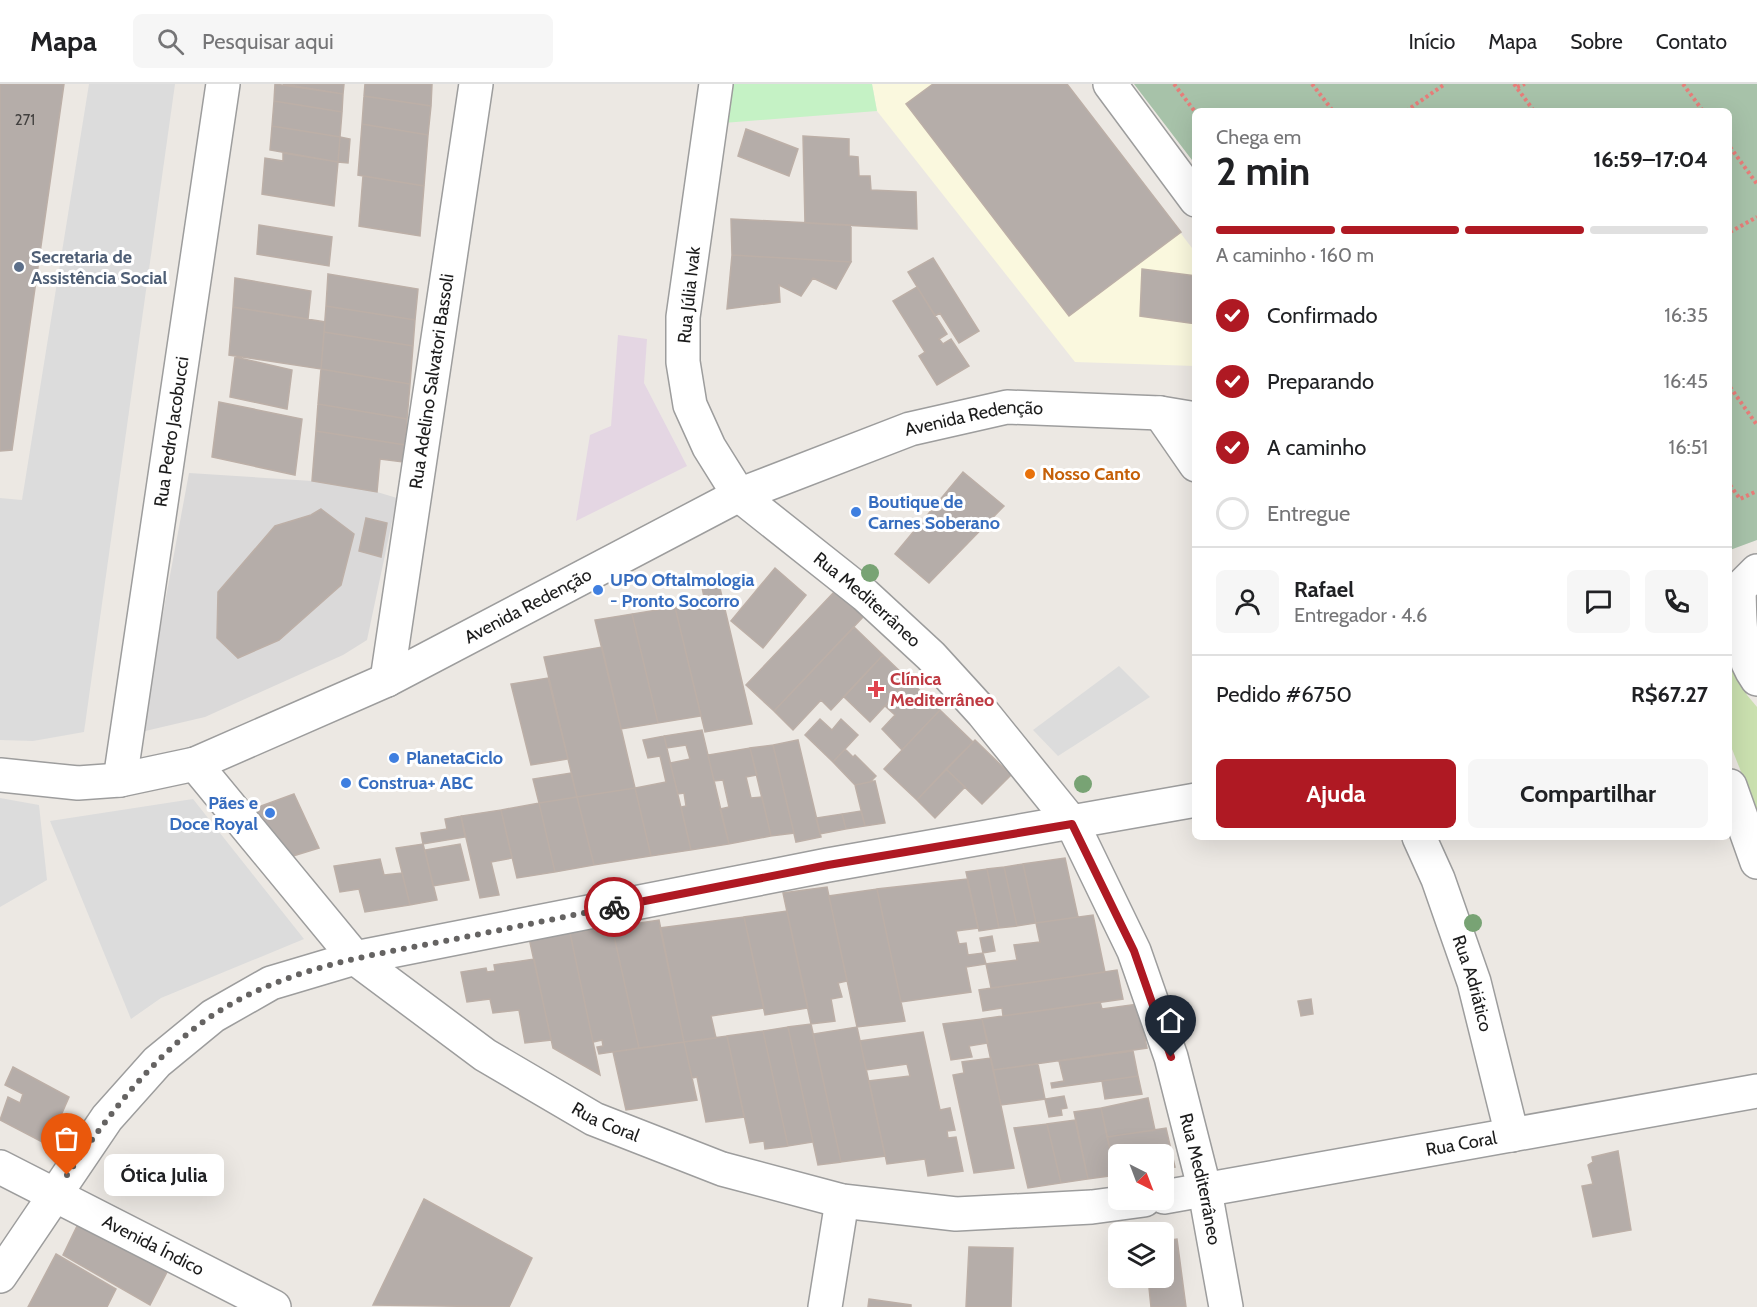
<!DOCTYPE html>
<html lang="pt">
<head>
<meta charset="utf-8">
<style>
  :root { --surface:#fff; --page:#f6f6f6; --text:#202124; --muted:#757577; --line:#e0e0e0; --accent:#af1923 }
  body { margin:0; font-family:Cabin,sans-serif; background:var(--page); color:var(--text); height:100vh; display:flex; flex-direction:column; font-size:22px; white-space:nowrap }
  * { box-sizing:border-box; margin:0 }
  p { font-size:20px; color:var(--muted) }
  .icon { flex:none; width:33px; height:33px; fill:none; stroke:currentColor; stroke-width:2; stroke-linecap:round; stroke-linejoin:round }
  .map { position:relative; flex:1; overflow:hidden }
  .side { position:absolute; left:1192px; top:24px; width:540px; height:732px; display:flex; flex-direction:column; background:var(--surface); border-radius:9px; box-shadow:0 6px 24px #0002 }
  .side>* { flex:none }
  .needle { width:39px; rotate:138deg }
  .tools { position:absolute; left:1108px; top:1060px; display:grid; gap:12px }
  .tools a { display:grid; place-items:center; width:66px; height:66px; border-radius:9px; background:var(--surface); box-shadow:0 6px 24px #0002; font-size:30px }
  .pin { position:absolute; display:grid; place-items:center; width:51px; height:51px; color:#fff; margin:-62px -26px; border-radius:50% 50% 50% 0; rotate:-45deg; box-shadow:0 0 6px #0007 }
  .pin .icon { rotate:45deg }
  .courier { position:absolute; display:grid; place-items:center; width:60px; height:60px; margin:-30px; border:4px solid #af1923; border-radius:50%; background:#fff; color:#222; box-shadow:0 2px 8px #0007 }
  .bubble { position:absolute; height:42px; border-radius:9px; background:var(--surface); box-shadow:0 6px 24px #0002; font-size:20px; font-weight:700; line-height:42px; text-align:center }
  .summary em { font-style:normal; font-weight:700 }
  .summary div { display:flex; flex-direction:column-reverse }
  .summary { display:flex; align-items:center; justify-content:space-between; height:102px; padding:0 24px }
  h1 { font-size:39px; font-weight:700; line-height:45px }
  .bar { display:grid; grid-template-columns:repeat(4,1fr); gap:9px 6px; align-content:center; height:72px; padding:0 24px }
  .bar i { height:8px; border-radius:4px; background:var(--line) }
  .bar .current { background:var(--accent) }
  .bar p { grid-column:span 4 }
  .line { display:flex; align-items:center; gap:15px; padding:0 24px; border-top:2px solid var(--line) }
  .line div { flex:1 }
  .round { display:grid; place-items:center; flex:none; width:63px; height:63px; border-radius:9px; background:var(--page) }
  ol { padding:0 24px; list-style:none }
  li { display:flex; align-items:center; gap:18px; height:66px }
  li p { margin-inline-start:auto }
  li .icon { padding:6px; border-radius:50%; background:var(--accent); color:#fff; stroke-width:4 }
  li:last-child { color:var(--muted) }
  li i { width:33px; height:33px; border:3px solid var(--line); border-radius:50% }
  .button { display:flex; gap:12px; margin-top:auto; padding:12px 24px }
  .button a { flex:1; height:69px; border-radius:9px; background:var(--accent); color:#fff; font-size:24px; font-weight:700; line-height:69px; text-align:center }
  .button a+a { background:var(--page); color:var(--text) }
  header { display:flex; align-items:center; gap:36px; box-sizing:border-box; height:84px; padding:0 30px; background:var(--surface); border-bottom:2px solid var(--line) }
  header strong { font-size:28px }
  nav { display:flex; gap:33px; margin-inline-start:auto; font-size:21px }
  .search { width:420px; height:54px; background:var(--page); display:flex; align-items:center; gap:15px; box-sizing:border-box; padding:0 21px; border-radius:9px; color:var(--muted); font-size:22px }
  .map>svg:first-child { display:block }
</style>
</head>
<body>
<header>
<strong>Mapa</strong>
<div class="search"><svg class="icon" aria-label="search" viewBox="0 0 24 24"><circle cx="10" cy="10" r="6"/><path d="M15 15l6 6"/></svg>Pesquisar aqui</div>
<nav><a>Início</a><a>Mapa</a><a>Sobre</a><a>Contato</a></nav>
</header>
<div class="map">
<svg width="1757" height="1223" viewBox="0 0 1757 1223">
  <rect width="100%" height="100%" fill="#ece8e3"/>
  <path fill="#dad9d9" d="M189,389L312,397L377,408L397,414L367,556L343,571L205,633L141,648Z"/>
  <path fill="#e4d6e3" d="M618,251L647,255L644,299L687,382L576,437L590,351L611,342Z"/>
  <path fill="#faf8de" d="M872,0H1067L1195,168V282L1075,278L877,27Z"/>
  <path fill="#cae0af" d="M1730,575L1747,611L1757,623V728L1730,660Z"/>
  <path fill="#a7c2a9" d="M1134,0H1757V456L1730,466V27H1196L1195,80Z"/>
  <path fill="#c5f2c5" d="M728,0H872L877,27L723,39Z"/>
  <path fill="#dcdcdc" d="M89,0H175L84,648L33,657L0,656V414L22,416Z
    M1119,582L1150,613L1058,672L1033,646Z
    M0,714L39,721L47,796L0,823Z
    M193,715L304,855L161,914L131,935L50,737Z"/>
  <path fill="#b5ada9" stroke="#bcafa7" stroke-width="1.5" d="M0,0H64L12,366L0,367Z
    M275,0L343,10L342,28L274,17Z
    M283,0H344L343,10Z
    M365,0H432L431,22L364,12Z
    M933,0H1067L1181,148L1069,232L906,20Z
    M364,12L431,22L428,51L362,40Z
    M274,17L342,28L340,53L272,42Z
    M362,40L428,51L424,102L358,91Z
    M272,42L340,53L338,78L270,66Z
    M746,45L798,65L789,92L738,72Z
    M803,52L849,55V72L858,73L859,92H870L871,106L916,108L917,145L805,139Z
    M340,53L350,55L348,79L338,78Z
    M283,69L338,78L334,122L262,110L265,74L283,77Z
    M363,92L424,102L420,152L359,142Z
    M731,135L851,141V178L732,171Z
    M259,141L332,153L329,182L257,170Z
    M732,171L851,178L836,205L813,194L801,212L779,201L780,218L727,225Z
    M933,174L979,247L959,259L940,229L935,232L908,188Z
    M1142,185L1196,192V240L1140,232Z
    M328,190L418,205L415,236L326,222Z
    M235,194L311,207L308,235L233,223Z
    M917,203L947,250L939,255L943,260L951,255L969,282L937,301L919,272L925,268L893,217Z
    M326,222L415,236L413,262L324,248Z
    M233,223L325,238L321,285L229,271Z
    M324,248L413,262L410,300L321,285Z
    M235,273L292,286L287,325L230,313Z
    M321,285L410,300L407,335L318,320Z
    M219,318L302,335L295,391L212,373Z
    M318,320L407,335L405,361L316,347Z
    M316,347L405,361L403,378L380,375L377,408L312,397Z
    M963,388L1004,422L929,499L895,470Z
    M321,425L354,450L341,501L279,556L238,574L217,554L218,508L275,442L311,431Z
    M366,434L387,439L381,473L359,467Z
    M775,484L806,511L763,564L731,537Z
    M719,500L752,640L705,648L675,523L705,518L702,503Z
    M835,507L863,533L774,627L746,601Z
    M675,523L701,632L658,639L632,530Z
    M632,530L658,639L621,645L595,536Z
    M854,543L883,571L831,626L821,616L793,646L774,627Z
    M602,563L635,704L577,713L544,573Z
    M883,571L909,596L870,638L844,613Z
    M548,594L568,675L531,681L511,600Z
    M909,596L940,626L902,666L882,645L895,631L885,622Z
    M940,626L973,658L917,716L884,685Z
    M820,635L832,646L841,635L858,651L833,678L805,651Z
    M702,646L729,760L691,766L681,723L686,722L684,709L678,710L670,679L690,675L686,661L667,664L664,652Z
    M664,652L691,766L651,772L635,704L666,698L660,672L648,674L643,656Z
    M798,656L821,753L796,758L773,661Z
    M975,656L1011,691L982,720L946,685Z
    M773,661L794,749L771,752L750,664Z
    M750,664L757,691L746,693L751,714L762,713L771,752L729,760L720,725L729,723L723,696L714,697L708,671Z
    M845,665L853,673L855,671L876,692L870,698L855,701L833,678Z
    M946,685L965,703L935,734L917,716Z
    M571,689L577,713L539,719L533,695Z
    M875,697L885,739L865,742L855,701Z
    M635,704L651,772L594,781L577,713Z
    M294,710L319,764L283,775L250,726Z
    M577,713L594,781L555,788L539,719Z
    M539,719L555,788L517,794L501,726Z
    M501,726L512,774L491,778L499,811L480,814L461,732Z
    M861,727L865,742L846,745L842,730Z
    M842,730L846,745L820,750L816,734Z
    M461,732L465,753L423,760L421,749L447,745L445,735Z
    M423,760L437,816L410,821L396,764Z
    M460,760L469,796L433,802L425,766Z
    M1065,774L1078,833L1036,839L1023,780Z
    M380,775L384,791L402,789L410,821L365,828L359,805L340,808L334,782Z
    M1023,780L1036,839L1017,842L1004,783Z
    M1004,783L1017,842L999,844L987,785Z
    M987,785L999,844L979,847L966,788Z
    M967,795L978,844L956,847L959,860L966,859L968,871L983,869L986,880L966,883L971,908L901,918L877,805Z
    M827,803L847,897L838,899L842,913L831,915L835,937L811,940L783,809Z
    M877,805L905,937L857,943L829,812Z
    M787,827L808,924L765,931L744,833Z
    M1093,831L1105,888L991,904L986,880L1017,876L1014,861L1040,858L1036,839Z
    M744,833L764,924L711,932L716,954L684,958L660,844Z
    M659,836L684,958L639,964L612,843Z
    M612,843L639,964L599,970L597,963L603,962L602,956L593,958L570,849Z
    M570,849L600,991L553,964L529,854Z
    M992,852L995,867L983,869L980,854Z
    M534,875L551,956L525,959L519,926L493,929L490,915L467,918L461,888L486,884L487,888L495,887L494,881Z
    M1117,886L1123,915L1003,932L1002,924L983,927L979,906Z
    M1311,915L1313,930L1301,932L1298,917Z
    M1100,918L1102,925L1138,920L1147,964L993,986L982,935Z
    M982,935L988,959L969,962L972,973L951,976L943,940Z
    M811,940L841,1078L818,1081L788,943Z
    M788,943L813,1058L788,1062L763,947Z
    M857,943L885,1072L841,1078L813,950Z
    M763,947L788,1062L765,1065L764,1057L750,1059L727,952Z
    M923,948L940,1026L950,1024L955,1046L947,1047L948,1054L956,1053L963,1087L928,1092L925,1075L887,1080L869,997L910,992L907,980L866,986L860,957Z
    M727,952L744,1033L706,1038L697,993L692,994L684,958Z
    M684,958L697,1016L626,1026L613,968Z
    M1133,967L1138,992L1052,1004L1051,999L1064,997L1059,977Z
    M991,974L1014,1084L974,1089L953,991L964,989L962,978Z
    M1038,980L1045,1015L1001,1021L993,986Z
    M13,983L69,1013L48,1061L0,1036L8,1013L20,1019L23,1010L5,1001Z
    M1138,992L1142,1010L1105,1015L1102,997Z
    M1064,1012L1067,1024L1061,1025L1062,1031L1049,1033L1045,1015Z
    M1148,1014L1155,1046L1107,1053L1101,1024Z
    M1101,1024L1116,1091L1088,1095L1074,1028Z
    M1075,1036L1088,1095L1061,1099L1047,1040Z
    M1047,1040L1061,1099L1028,1104L1014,1044Z
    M1166,1044L1175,1083L1164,1084V1071H1119V1091H1116L1107,1053Z
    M1618,1067L1631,1146L1593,1153L1582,1102L1593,1100L1588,1081L1593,1078L1592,1073Z
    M424,1115L532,1174L509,1223L373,1221Z
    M79,1138L167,1188L150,1221L63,1171Z
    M1177,1155L1186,1223H1151L1148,1194H1164V1157Z
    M969,1163L1013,1164L1011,1223H966Z
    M56,1170L116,1205L107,1223H28Z
    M869,1215L911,1221V1223H868Z"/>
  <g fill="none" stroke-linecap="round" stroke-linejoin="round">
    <g stroke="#9d9d9d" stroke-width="36">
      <g id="minor">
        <path id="s1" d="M716,0L683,233V278L690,321L709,363L739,411L865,511L931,572L983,629L1072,739L1134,867L1171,973L1205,1107L1226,1223"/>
        <path d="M1110,0L1196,116"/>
        <path d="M1160,329L1196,381"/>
        <path d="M1757,487L1739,505C1740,535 1738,570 1757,595"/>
        <path id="s2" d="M387,596L476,0"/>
        <path id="s3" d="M195,680L355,874L485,971L594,1035L722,1085L842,1117L956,1130L1092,1123L1144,1116"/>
        <path id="s4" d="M0,691L78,699L120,696L195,680L387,596L739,411L910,345L1007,323L1160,329L1196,335"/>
        <path id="s5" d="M120,696L223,0"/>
        <path d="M1730,702L1757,778"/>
        <path id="s6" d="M1419,753L1438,795L1474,898L1512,1051"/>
        <path id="s7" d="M0,1083L274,1223"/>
        <path id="s8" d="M1164,1113L1757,1007"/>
        <path d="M0,1192L107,1034L157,978L213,932L271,899L355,874L828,781L1196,716"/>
        <path d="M825,1223L842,1117"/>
      </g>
    </g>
    <path stroke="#e77d79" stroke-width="4" stroke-dasharray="3 3" stroke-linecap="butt" d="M1174,0L1196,29
      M1312,0L1333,27
      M1514,0L1534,27
      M1683,0L1703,27
      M1517,3L1525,0
      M1406,27L1445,0
      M1730,63L1757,100
      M1730,148L1757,133
      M1730,303L1757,341
      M1730,401L1740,415L1757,407"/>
    <use href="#minor" stroke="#fff" stroke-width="33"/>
  </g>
  <g fill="#78a374">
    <circle cx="870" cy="489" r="9"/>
    <circle cx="1083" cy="700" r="9"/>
    <circle cx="1473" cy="839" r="9"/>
  </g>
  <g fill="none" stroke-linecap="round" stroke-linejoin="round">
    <path stroke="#656362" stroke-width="6" stroke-dasharray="0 10.8" d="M67,1091C108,1032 152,972 213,931C283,885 365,872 445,857C501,846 558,834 614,823"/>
    <path stroke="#af1923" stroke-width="8" d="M614,823L828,781L1072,740L1134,867L1171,973"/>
  </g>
  <circle fill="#5c6f8a" stroke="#fff" stroke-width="2" cx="19" cy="183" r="6"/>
  <circle fill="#e8710a" stroke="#fff" stroke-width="2" cx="1030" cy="390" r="6"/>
  <g fill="#3f7fe0" stroke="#fff" stroke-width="2">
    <circle cx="856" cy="428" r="6"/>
    <circle cx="598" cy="506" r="6"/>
    <circle cx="394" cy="674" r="6"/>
    <circle cx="346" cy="699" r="6"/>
    <circle cx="270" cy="729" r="6"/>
  </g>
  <path fill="#e0444e" stroke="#fff" stroke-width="2" d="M873 596h6v6h6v6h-6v6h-6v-6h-6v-6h6z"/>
  <g text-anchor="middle" stroke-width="6" stroke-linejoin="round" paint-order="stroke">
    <g font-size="15" fill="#42403f">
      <text x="25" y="41">271</text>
    </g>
    <g font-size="18" font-weight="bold" fill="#4e5e75" stroke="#fff" text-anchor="start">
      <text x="31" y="179">Secretaria de<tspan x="31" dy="21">Assistência Social</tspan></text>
    </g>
    <g font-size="18" fill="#1c1c1c" stroke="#fff">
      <text transform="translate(689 211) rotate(-84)" y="6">Rua Júlia Ivak</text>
      <text dy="6" stroke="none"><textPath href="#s2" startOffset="302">Rua Adelino Salvatori Bassoli</textPath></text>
      <text dy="6" stroke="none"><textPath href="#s4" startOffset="1053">Avenida Redenção</textPath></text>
      <text dy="6" stroke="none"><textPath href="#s5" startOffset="352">Rua Pedro Jacobucci</textPath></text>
      <text dy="6" stroke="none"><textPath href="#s1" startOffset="592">Rua Mediterrâneo</textPath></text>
      <text dy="6" stroke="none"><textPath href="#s4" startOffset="566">Avenida Redenção</textPath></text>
      <text dy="6" stroke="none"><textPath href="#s6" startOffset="156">Rua Adriático</textPath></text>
      <text dy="6" stroke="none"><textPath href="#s3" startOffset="552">Rua Coral</textPath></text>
      <text dy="6" stroke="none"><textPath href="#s8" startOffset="302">Rua Coral</textPath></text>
      <text dy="6" stroke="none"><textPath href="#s1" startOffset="1276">Rua Mediterrâneo</textPath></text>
      <text dy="6" stroke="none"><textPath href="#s7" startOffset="172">Avenida Índico</textPath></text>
    </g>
    <g font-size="18" font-weight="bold" fill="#c56008" stroke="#fff" text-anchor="start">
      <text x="1042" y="396">Nosso Canto</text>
    </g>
    <g font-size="18" font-weight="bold" fill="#366cbe" stroke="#fff" text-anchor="start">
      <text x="868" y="424">Boutique de<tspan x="868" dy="21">Carnes Soberano</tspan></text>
      <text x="610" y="502">UPO Oftalmologia<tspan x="610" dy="21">- Pronto Socorro</tspan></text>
      <text x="406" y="680">PlanetaCiclo</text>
      <text x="358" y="705">Construa+ ABC</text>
      <text x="258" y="725" text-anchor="end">Pães e<tspan x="258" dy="21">Doce Royal</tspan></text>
    </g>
    <g font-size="18" font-weight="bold" fill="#be3a42" stroke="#fff" text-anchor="start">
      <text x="890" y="601">Clínica<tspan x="890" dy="21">Mediterrâneo</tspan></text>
    </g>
  </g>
</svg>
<div class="tools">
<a><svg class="needle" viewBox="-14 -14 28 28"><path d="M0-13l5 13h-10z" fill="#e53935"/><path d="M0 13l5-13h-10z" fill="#757577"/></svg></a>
<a><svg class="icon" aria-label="layers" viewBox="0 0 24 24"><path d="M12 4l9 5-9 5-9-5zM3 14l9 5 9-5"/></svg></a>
</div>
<div class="pin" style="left:67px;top:1091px;background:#ea580c"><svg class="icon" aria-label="bag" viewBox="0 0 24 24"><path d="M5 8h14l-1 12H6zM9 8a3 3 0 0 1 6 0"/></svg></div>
<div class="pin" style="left:1171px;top:973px;background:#1f2937"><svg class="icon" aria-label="home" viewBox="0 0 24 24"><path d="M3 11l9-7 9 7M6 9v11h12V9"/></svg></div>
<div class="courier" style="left:614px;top:823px"><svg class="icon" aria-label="bike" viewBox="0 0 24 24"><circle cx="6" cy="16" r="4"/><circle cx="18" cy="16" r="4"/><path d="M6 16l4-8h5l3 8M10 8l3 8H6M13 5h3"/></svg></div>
<div class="bubble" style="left:104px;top:1070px;width:120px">Ótica Julia</div>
<section class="side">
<div class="summary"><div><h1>2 min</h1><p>Chega em</p></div><em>16:59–17:04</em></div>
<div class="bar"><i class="current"></i><i class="current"></i><i class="current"></i><i></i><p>A caminho · 160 m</p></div>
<ol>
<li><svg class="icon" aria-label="check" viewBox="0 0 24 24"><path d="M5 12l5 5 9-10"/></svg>Confirmado<p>16:35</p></li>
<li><svg class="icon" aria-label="check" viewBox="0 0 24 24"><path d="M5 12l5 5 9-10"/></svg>Preparando<p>16:45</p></li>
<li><svg class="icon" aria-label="check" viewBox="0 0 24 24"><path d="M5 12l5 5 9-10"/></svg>A caminho<p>16:51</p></li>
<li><i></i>Entregue</li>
</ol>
<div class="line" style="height:108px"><a class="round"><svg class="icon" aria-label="person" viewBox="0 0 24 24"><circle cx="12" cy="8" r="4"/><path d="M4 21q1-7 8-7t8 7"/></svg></a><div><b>Rafael</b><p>Entregador · 4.6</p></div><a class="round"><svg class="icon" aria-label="chat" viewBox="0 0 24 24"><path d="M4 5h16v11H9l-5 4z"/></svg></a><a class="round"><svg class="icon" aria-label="phone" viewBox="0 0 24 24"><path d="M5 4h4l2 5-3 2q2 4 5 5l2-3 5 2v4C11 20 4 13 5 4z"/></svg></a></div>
<div class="line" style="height:78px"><div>Pedido #6750</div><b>R$67.27</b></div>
<div class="button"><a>Ajuda</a><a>Compartilhar</a></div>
</section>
</div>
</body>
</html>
